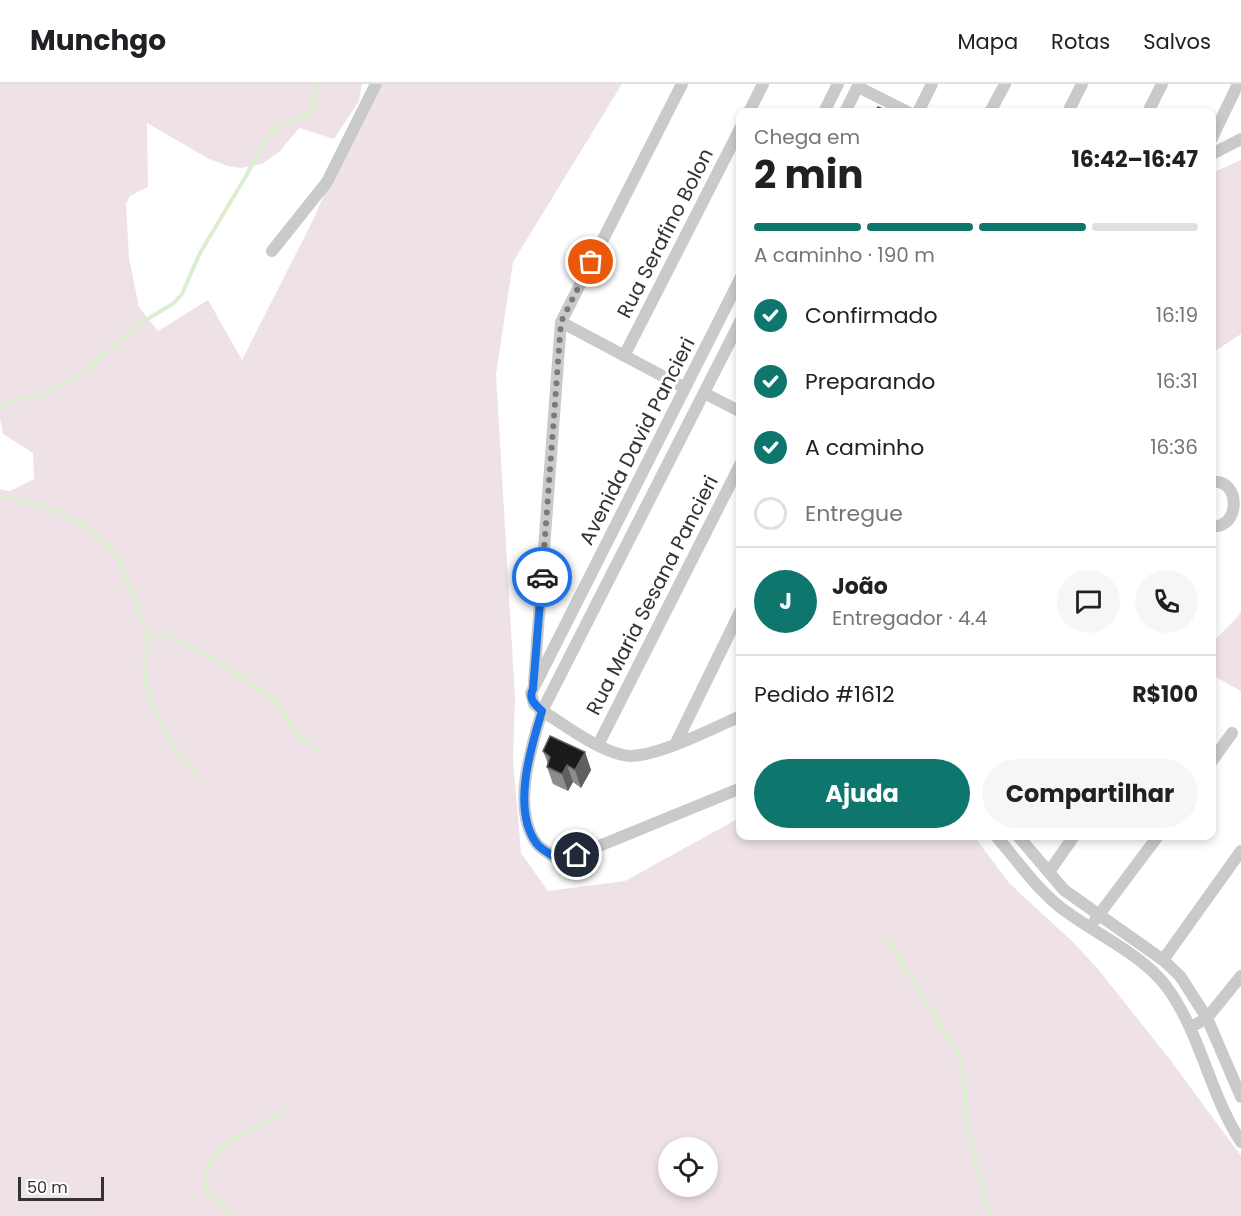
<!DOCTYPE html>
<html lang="pt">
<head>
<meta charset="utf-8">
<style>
  :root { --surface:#fff; --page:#f6f6f6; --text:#202124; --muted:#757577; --line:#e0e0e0; --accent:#0f766e }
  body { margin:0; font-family:Poppins,sans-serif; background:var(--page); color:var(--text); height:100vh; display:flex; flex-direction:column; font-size:22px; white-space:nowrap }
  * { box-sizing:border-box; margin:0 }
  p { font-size:20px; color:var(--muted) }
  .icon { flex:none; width:33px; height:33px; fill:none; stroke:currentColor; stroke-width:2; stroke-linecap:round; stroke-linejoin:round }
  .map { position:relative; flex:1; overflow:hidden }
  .details { position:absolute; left:736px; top:24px; width:480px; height:732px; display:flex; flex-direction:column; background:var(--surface); border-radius:12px; box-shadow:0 3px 9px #0003 }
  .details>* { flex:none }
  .fabs { position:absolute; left:658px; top:1053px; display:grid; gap:12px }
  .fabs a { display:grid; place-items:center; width:60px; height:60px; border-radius:50%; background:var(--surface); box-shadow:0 3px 9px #0003; font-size:30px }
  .scale { position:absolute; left:18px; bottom:15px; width:86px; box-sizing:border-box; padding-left:6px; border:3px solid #333; border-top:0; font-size:16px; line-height:21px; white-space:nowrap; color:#333; -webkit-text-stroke:4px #fff; paint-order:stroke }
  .pin { position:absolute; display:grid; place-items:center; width:51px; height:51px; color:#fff; margin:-26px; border:3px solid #fff; border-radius:50%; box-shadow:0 2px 6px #0007 }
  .courier { position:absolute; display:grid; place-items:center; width:60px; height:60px; margin:-30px; border:4px solid #1a73e8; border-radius:50%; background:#fff; color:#222; box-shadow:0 2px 8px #0007 }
  .headline em { font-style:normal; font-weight:700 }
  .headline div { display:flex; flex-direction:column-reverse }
  .headline { display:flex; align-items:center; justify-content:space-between; height:102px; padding:0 18px }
  h1 { font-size:39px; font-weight:700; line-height:45px }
  .bar { display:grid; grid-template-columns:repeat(4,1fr); gap:9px 6px; align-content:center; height:72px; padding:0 18px }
  .bar i { height:8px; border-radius:4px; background:var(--line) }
  .bar .active { background:var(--accent) }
  .bar p { grid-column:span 4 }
  .line { display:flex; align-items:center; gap:15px; padding:0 18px; border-top:2px solid var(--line) }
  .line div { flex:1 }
  .round { display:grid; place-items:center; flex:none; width:63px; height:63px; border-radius:32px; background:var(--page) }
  ol { padding:0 18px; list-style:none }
  li { display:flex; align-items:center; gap:18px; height:66px }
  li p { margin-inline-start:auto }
  li .icon { padding:6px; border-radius:50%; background:var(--accent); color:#fff; stroke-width:4 }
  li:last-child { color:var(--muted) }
  li i { width:33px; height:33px; border:3px solid var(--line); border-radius:50% }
  .action { display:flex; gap:12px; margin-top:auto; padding:12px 18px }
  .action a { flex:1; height:69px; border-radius:36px; background:var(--accent); color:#fff; font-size:24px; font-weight:700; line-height:69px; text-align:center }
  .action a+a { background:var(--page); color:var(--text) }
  header { display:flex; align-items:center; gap:36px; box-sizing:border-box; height:84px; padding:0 30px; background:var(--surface); border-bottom:2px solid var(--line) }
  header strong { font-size:28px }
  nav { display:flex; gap:33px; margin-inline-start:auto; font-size:21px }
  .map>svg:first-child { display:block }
</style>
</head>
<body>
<header>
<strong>Munchgo</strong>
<nav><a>Mapa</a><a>Rotas</a><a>Salvos</a></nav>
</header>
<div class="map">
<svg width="1241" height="1132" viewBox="0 0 1241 1132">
  <rect width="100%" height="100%" fill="#fff"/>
  <path fill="#eee2e7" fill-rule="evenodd" d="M0,0H362L359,17L334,55L299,44L279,68L262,80L241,84L228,82L209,75L147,39L148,103L130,112L126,120L129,174L139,223L158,247L208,216L242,276L312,138L361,27L381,0H622L513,178L496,290L515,614L513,675L521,769L548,807L625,797L741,733V752H974L1009,799L1073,858L1098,885L1168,973L1241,1072V1132H0V405L10,407L34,395L33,369L3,350L0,335ZM669,1064H708V1102H669Z
    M1241,76V250L1212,269V89Z
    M1241,529V607L1212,591V559Z"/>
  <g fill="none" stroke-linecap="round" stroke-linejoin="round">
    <path stroke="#ddedd0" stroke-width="4" d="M0,323L14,316L42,310L87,287L136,242L174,219L182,210L200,169L246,92L266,54L278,42L307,30L313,24L318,0
      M0,411L56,426L74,435L103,456L118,474L148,551L144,585L146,601L153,623L168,655L199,693
      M148,551L164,552L189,561L232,586L266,610L276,620L300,653L316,666
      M887,854L960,974L965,1004L967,1047L990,1132
      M230,1132L223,1121L206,1108C198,1065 253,1045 283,1028"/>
    <path stroke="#cacaca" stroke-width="12" d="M858,3L908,28
      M749,28L763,0
      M824,28L838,0
      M845,28L859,0
      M918,28L932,0
      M990,28L1005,0
      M1068,28L1082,0
      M1148,28L1162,0
      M1212,54L1238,0
      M1212,70L1241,55
      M272,167L327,98L376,0
      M741,193L531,609L534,620L542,627L741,236
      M561,238L685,304
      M624,272L741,43
      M704,309L741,328
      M1212,398C1241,394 1241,445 1212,442
      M534,598L561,238L682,0
      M741,632C715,643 649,678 623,671C594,664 567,642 542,627C531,663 511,726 537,760C541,765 550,770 556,774L577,771L741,704
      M598,661L741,379
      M675,661L741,526
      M1212,677L1232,649
      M996,752C1016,775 1035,803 1060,823C1092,848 1142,870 1166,902C1201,949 1209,1009 1241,1058
      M1018,752L1064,806L1163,876L1180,892L1207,934L1241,1013
      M1049,788L1074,752
      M1095,836L1158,752
      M1163,876L1241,767
      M1191,943L1207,934L1241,892"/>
  </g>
  <path fill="#8c8c8c" d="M543,667L585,668L591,686L581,704L573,698L568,707L553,700L547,683L548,680Z"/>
  <path fill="#5f5f5f" d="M585,668L591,686L581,704L575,686Z
    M567,681L573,698L568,707L562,690Z"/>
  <path fill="#1a1a1a" stroke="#5f5f5f" stroke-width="1.5" d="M878,23L890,28H875Z
    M550,652L585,668L575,686L567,681L562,690L547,683L550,673L543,667Z"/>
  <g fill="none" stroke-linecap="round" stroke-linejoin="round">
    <path stroke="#7a7a7a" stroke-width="6" stroke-dasharray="0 10.8" d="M542,493L561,238L591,178"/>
    <path stroke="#1a73e8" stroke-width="8" d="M542,493L533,605C528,614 534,620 542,627C531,663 511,726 537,760C541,765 550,770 556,774L577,771"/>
  </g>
  <g text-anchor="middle" stroke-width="6" stroke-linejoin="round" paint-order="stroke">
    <g font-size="20" fill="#333" stroke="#fff">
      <text transform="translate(665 149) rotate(-63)" y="7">Rua Serafino Bolon</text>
      <text transform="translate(637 357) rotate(-63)" y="7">Avenida David Pancieri</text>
      <text transform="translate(652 511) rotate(-63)" y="7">Rua Maria Sesana Pancieri</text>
    </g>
  </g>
</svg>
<div class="fabs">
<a><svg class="icon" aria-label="locate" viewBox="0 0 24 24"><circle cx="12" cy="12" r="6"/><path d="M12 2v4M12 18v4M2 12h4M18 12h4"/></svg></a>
</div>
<div class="scale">50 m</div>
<div class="pin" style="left:591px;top:178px;background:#ea580c"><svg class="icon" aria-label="bag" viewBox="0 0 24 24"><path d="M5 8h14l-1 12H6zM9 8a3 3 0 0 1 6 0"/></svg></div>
<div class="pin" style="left:577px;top:771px;background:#1f2937"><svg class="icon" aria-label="home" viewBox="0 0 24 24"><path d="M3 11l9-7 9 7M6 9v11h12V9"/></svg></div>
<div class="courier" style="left:542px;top:493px"><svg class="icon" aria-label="car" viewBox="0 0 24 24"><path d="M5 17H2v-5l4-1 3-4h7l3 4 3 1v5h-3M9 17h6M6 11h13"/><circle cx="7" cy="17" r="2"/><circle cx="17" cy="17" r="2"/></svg></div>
<section class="details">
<div class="headline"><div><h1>2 min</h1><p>Chega em</p></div><em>16:42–16:47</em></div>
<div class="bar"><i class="active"></i><i class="active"></i><i class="active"></i><i></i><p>A caminho · 190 m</p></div>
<ol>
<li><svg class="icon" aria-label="check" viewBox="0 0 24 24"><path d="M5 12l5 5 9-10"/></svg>Confirmado<p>16:19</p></li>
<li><svg class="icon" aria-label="check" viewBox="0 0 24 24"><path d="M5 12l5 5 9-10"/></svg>Preparando<p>16:31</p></li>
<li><svg class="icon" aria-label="check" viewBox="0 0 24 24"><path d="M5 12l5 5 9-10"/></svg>A caminho<p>16:36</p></li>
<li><i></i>Entregue</li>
</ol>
<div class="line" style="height:108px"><b class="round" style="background:var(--accent);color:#fff">J</b><div><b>João</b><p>Entregador · 4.4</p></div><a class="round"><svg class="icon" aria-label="chat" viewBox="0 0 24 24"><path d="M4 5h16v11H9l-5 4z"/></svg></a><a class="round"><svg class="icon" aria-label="phone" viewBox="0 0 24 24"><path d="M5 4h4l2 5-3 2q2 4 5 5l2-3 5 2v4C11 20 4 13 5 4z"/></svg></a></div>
<div class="line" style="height:78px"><div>Pedido #1612</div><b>R$100</b></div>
<div class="action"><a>Ajuda</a><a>Compartilhar</a></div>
</section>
</div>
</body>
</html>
